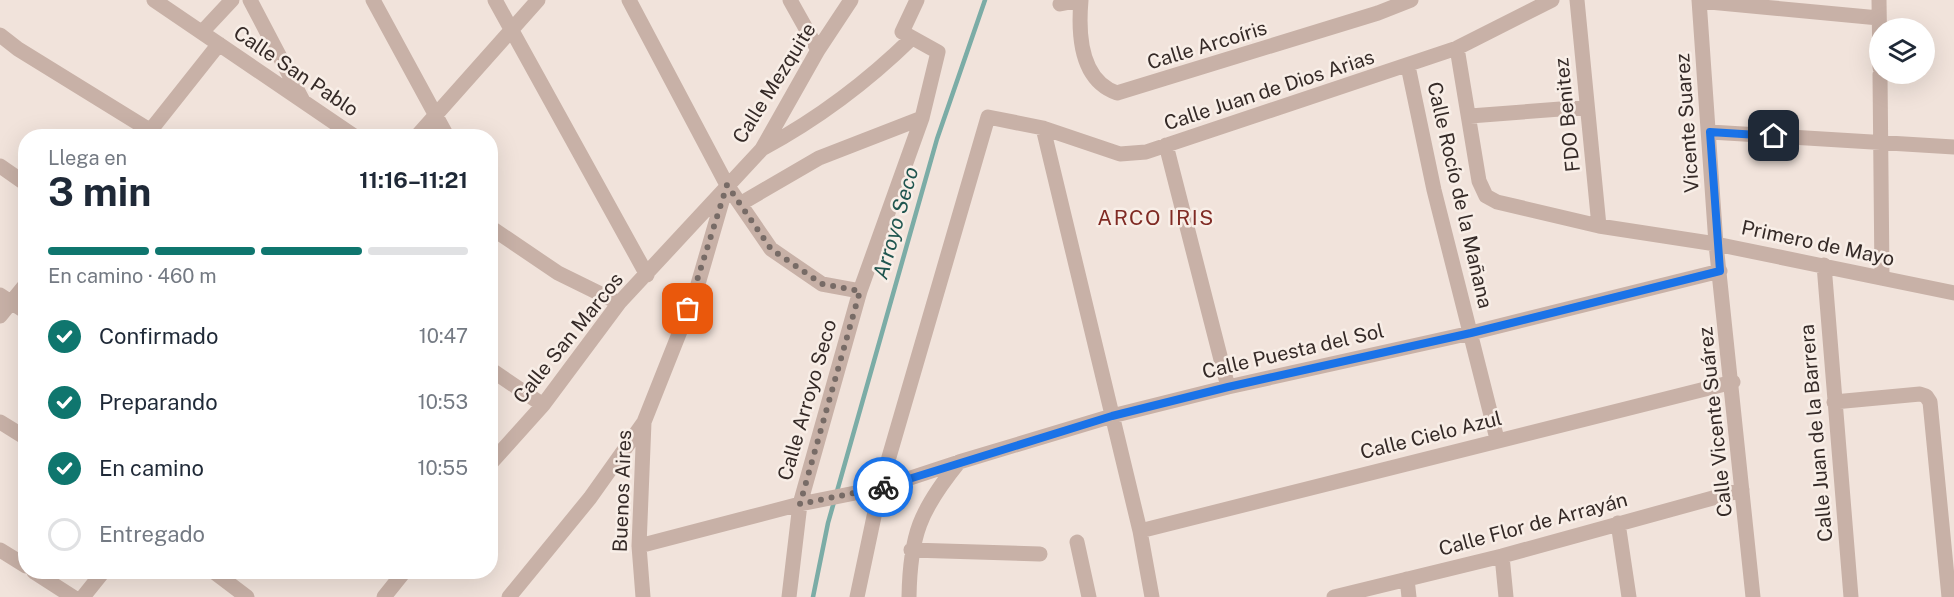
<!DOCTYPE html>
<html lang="es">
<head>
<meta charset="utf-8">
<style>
  :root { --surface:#fff; --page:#f6f6f7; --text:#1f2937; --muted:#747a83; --line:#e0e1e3; --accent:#0f766e }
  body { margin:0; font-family:"Public Sans",sans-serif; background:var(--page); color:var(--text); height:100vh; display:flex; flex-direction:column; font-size:22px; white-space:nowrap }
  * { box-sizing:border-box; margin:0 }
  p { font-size:20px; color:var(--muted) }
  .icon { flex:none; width:33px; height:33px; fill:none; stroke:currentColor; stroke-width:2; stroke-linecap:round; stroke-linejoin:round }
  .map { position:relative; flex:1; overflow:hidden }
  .side { position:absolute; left:18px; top:129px; width:480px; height:450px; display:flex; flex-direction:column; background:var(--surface); border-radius:24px; box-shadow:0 6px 24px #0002 }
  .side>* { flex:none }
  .controls { position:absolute; left:1869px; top:18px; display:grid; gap:12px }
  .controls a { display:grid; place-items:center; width:66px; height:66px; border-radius:50%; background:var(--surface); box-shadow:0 6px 24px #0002; font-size:30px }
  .pin { position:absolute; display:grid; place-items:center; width:51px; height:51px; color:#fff; margin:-26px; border-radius:12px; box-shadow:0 3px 9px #0006 }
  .courier { position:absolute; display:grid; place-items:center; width:60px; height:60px; margin:-30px; border:4px solid #1a73e8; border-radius:50%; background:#fff; color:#222; box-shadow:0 2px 8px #0007 }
  .head em { font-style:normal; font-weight:700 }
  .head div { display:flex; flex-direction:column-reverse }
  .head { display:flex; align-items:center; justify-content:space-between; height:102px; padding:0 30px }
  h1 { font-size:39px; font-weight:700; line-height:45px }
  .bar { display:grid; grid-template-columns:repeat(4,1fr); gap:9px 6px; align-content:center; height:72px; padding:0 30px }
  .bar i { height:8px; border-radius:4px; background:var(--line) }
  .bar .on { background:var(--accent) }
  .bar p { grid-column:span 4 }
  ol { padding:0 30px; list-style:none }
  li { display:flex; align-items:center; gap:18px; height:66px }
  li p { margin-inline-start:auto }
  li .icon { padding:6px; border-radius:50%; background:var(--accent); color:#fff; stroke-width:4 }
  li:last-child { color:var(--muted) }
  li i { width:33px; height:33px; border:3px solid var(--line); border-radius:50% }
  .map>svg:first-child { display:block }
</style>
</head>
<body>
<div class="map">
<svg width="1954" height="597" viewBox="0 0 1954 597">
  <rect width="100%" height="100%" fill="#f1e3db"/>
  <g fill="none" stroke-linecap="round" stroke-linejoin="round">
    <path stroke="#7baca6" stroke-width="4.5" d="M813,597L828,523L937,139L985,0"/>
    <path stroke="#c8b1a7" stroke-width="15" d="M154,0L354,136
      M250,0L303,101
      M373,0L447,136
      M495,0L647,275
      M629,0L727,185L771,249L822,284L860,291
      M790,0L818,50
      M1081,0C1078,34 1080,80 1117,93L1378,13L1411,0
      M1577,0L1599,226
      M1699,0L1716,244L1753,597
      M1879,0L1880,68
      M1699,1L1879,18
      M1060,4L1081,0
      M203,31L232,0
      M0,35L18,49L159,136
      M1457,48L1479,181L1486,196L1497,202L1599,226L1716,244L1954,293
      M1408,66L1434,190L1497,439
      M1880,74L1882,277
      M1470,116L1587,107
      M1043,128L1140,531L1152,597
      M1710,132L1954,147
      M146,136L219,44
      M417,136L538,0
      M1166,145L1228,387
      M762,149C816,120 868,81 912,38
      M0,166L26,184
      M740,204L819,158L922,118
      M490,227L558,273L619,303
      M1824,265L1851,597
      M0,295L26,312
      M0,316L26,284
      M490,369L543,405
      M1834,402L1920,394L1926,396L1930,402L1949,597
      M0,422L26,438
      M490,464L543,405L619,303L762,149L818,50L851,0
      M1618,523L1629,597
      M1140,531L1733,382
      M1077,542L1089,597
      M639,546L800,504L880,488L959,462L1112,416L1228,387L1471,333L1720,271
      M0,550L26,566
      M911,550L1040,554
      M1502,556L1506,597
      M34,572L73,597
      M214,572L247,597
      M1407,579L1409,597
      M83,597L103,572
      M384,597L404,572
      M509,597L590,498L644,422
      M643,597L639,546L644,422L696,291L725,191
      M789,597L800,504L860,291L922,118L938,52L902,32L917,0
      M857,597L880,488L988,117L1043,128L1120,154L1146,152L1457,48L1552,0
      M909,597C910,535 920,510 959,462
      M1334,597L1502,556L1742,490"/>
  </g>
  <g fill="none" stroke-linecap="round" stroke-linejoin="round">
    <path stroke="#776b66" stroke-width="6" stroke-dasharray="0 10.8" d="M688,309L727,185L771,249L822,284L860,291L800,504L883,487"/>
    <path stroke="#1a73e8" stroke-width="8" d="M883,487L1112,416L1228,387L1471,333L1720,271L1710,132L1774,136"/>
  </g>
  <g text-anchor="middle" stroke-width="5" stroke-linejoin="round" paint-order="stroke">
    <g font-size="20" fill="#352a27" stroke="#f8eee7">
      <text transform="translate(1207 45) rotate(-17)" y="7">Calle Arcoíris</text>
      <text transform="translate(296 71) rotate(34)" y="7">Calle San Pablo</text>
      <text transform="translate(774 83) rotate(-58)" y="7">Calle Mezquite</text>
      <text transform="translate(1269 90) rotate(-18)" y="7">Calle Juan de Dios Arias</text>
      <text transform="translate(1567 115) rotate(-96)" y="7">FDO Benitez</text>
      <text transform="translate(1687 123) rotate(-94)" y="7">Vicente Suarez</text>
      <text transform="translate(1460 195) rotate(77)" y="7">Calle Rocío de la Mañana</text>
      <text transform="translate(1818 243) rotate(12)" y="7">Primero de Mayo</text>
      <text transform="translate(568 338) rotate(-51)" y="7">Calle San Marcos</text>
      <text transform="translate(1293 351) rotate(-13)" y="7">Calle Puesta del Sol</text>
      <text transform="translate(807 400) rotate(-74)" y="7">Calle Arroyo Seco</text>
      <text transform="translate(1715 422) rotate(-96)" y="7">Calle Vicente Suárez</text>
      <text transform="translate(1816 433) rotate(-95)" y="7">Calle Juan de la Barrera</text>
      <text transform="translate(1431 435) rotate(-14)" y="7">Calle Cielo Azul</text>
      <text transform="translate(622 491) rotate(-88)" y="7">Buenos Aires</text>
      <text transform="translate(1533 524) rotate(-15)" y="7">Calle Flor de Arrayán</text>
    </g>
    <g font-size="21" letter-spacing="1.5" fill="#802b24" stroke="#f8eee7">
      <text x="1156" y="225">ARCO IRIS</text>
    </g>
    <g font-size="21" font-style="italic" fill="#1f554f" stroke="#f8eee7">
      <text transform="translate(896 223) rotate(-74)" y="7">Arroyo Seco</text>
    </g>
  </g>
</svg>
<div class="controls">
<a><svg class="icon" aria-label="layers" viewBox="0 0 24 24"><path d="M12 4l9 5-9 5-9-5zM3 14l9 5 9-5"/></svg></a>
</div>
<div class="pin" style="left:688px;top:309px;background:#ea580c"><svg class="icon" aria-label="bag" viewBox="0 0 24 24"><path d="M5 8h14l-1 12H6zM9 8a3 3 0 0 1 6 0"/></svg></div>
<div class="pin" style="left:1774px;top:136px;background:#1f2937"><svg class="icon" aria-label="home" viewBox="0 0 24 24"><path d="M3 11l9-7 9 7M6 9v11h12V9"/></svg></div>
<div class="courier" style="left:883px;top:487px"><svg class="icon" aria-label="bike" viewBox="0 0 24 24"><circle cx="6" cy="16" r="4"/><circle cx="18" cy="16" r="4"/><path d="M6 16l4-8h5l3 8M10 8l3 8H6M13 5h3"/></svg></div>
<section class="side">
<div class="head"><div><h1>3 min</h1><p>Llega en</p></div><em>11:16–11:21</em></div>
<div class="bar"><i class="on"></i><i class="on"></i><i class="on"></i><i></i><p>En camino · 460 m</p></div>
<ol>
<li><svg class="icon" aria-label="check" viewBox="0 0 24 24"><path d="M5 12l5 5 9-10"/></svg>Confirmado<p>10:47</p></li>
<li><svg class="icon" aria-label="check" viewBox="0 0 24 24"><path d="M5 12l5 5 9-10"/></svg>Preparando<p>10:53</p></li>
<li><svg class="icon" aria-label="check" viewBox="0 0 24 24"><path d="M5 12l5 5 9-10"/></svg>En camino<p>10:55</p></li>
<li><i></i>Entregado</li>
</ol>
</section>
</div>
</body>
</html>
